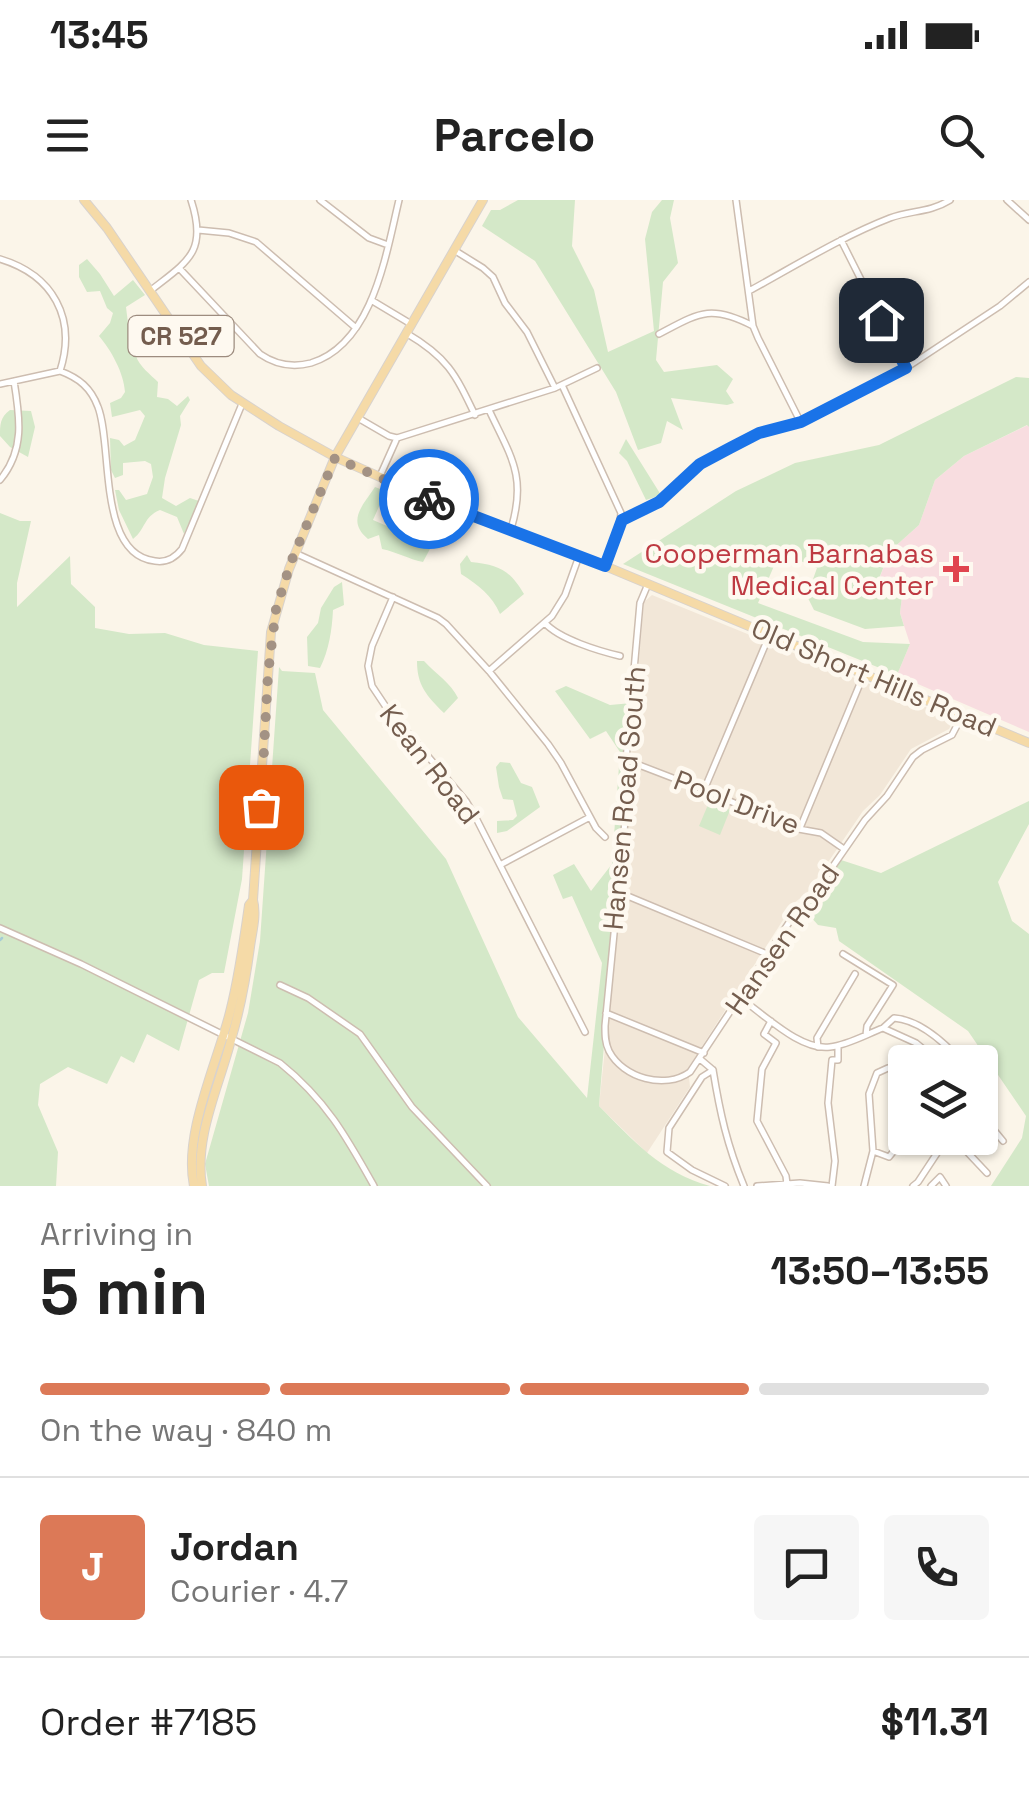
<!DOCTYPE html>
<html lang="en">
<head>
<meta charset="utf-8">
<style>
  :root { --surface:#fff; --page:#f6f6f6; --text:#222; --muted:#767676; --line:#e0e0e0; --accent:#dc7957 }
  body { margin:0; font-family:"Space Grotesk",sans-serif; background:var(--page); color:var(--text); height:100vh; display:flex; flex-direction:column; font-size:38px; white-space:nowrap }
  * { box-sizing:border-box; margin:0 }
  p { font-size:32px; color:var(--muted) }
  .icon { flex:none; width:55px; height:55px; fill:none; stroke:currentColor; stroke-width:2; stroke-linecap:round; stroke-linejoin:round }
  .map { position:relative; height:986px; overflow:hidden }
  .panel { display:flex; flex-direction:column; background:var(--surface); flex:1 }
  .panel>* { flex:none }
  .tools { position:absolute; left:888px; top:845px; display:grid; gap:20px }
  .tools a { display:grid; place-items:center; width:110px; height:110px; border-radius:10px; background:var(--surface); box-shadow:0 2px 8px #0004; font-size:50px }
  .pin { position:absolute; display:grid; place-items:center; width:85px; height:85px; color:#fff; margin:-42px; border-radius:20px; box-shadow:0 5px 15px #0006 }
  .courier { position:absolute; display:grid; place-items:center; width:100px; height:100px; margin:-50px; border:8px solid #1a73e8; border-radius:50%; background:#fff; color:#222; box-shadow:0 2px 12px #0007 }
  .summary em { font-style:normal; font-weight:700 }
  .summary div { display:flex; flex-direction:column-reverse }
  .summary { display:flex; align-items:center; justify-content:space-between; height:170px; padding:0 40px }
  h1 { font-size:65px; font-weight:700; line-height:75px }
  .bar { display:grid; grid-template-columns:repeat(4,1fr); gap:15px 10px; align-content:center; height:120px; padding:0 40px }
  .bar i { height:12px; border-radius:8px; background:var(--line) }
  .bar .on { background:var(--accent) }
  .bar p { grid-column:span 4 }
  .line { display:flex; align-items:center; gap:25px; padding:0 40px; border-top:2px solid var(--line) }
  .line div { flex:1 }
  .round { display:grid; place-items:center; flex:none; width:105px; height:105px; border-radius:10px; background:var(--page) }
  .status { display:flex; justify-content:space-between; align-items:center; height:70px; padding:0 50px; background:var(--surface); direction:ltr }
  .status svg { height:28px; fill:currentColor }
  header { display:flex; justify-content:space-between; align-items:center; height:130px; padding:0 40px; background:var(--surface); font-size:45px; font-weight:700 }
  .map>svg:first-child { display:block }
</style>
</head>
<body>
<div class="status"><b>13:45</b><svg viewBox="0 0 49 12"><path d="M0 12V9h3v3zM5 12V6h3v6zM10 12V3h3v9zM15 12V0h3v12zM26 1h20v11H26zM47 4h2v5h-2z"/></svg></div>
<header><svg class="icon" aria-label="menu" viewBox="0 0 24 24"><path d="M4 6h16M4 12h16M4 18h16"/></svg>Parcelo<svg class="icon" aria-label="search" viewBox="0 0 24 24"><circle cx="10" cy="10" r="6"/><path d="M15 15l6 6"/></svg></header>
<div class="map">
<svg width="1029" height="986" viewBox="0 0 1029 986">
  <rect width="100%" height="100%" fill="#fbf5e9"/>
  <path fill="#f2e7d8" d="M652,395L950,517L952,523L949,529L911,549L880,595L863,611L807,693L794,703L688,868L690,887L647,953L599,906L632,589L631,555L644,402Z"/>
  <path fill="#f8dde0" d="M1028,225L1029,227V532L897,475L910,444L900,413L902,396L876,387L890,351L919,325L935,280L964,256Z"/>
  <path fill="#d4e8c8" d="M518,0H575L572,46L594,90L608,152L654,131L645,39L652,12L662,0H674L670,18L678,63L663,82L656,160L664,172L717,165L733,179L726,191L734,203L727,205L671,198L683,230L667,221L661,243L638,250L616,192L535,61L482,26L491,10H500Z
    M87,59L100,74L114,96L133,80L145,95L126,107C128,124 130,140 136,156C139,166 151,175 158,182L157,197L168,199L177,206L188,196L190,200L180,216L181,225L165,278L162,298L176,306L190,298L199,301L184,334L177,317L160,310C143,317 146,329 133,339L119,310L115,290H119L126,300L147,294L153,277L151,264L145,261L123,263V275L115,278L111,270L110,238L119,240L124,246L135,240L145,216L140,210L112,217L110,203L121,198L125,192C124,173 111,150 99,136L110,123L113,113L107,108L100,91L87,92L79,77V65Z
    M1016,177L1029,178V227L1027,225L964,256L935,280L919,325L890,351L876,386L902,396L900,413L904,426L865,429L814,410L807,396L817,368L780,352L758,403L863,442L910,444L897,475L623,364L736,291L795,263L879,245Z
    M10,210L31,211L35,227L28,257L10,247L0,236C0,225 0,217 10,210Z
    M626,239L661,295L646,300L627,261L619,253Z
    M375,287L410,300L405,311L381,302L373,320L387,326L403,341L414,338L417,332L424,335L431,347L423,362C408,359 397,352 382,349L379,335L368,339C346,321 363,305 375,287Z
    M0,313L20,321H31L17,383V407L70,356L71,384L95,407V428L129,434L165,433L204,445L258,451L242,679L224,773H212L199,780L179,851L147,834L134,863L121,856L107,884L68,867L40,884L38,905L58,952L56,986H0Z
    M467,355L471,362C499,365 510,370 524,394L500,414C492,395 478,385 461,374L460,364Z
    M342,382L344,405L333,410C332,430 329,450 320,468L308,466L307,437L318,423L321,408L334,387Z
    M417,461H424C436,474 451,483 458,498L444,513C427,496 417,486 417,461Z
    M279,467L282,471L315,473L323,510L446,659L518,817L587,898L602,763L572,696L563,699L553,675L574,664L591,691L612,664L620,552L606,531L590,539L555,491L566,486L610,505L632,503L599,906C634,941 660,972 710,986H209L205,964L248,813L260,741Z
    M500,562L510,563L521,583L532,587L540,607L507,631L497,633V621L513,620L517,616L513,600L503,599L499,587L496,567Z
    M710,600L730,610L720,635L699,626Z
    M1029,601V624L998,682L1012,721L1029,734V986H991L1022,938L1026,916L968,831L839,741L836,728L818,725L801,706L838,659L881,673Z"/>
  <g fill="none" stroke-linecap="round" stroke-linejoin="round">
    <path stroke="#a6ccd5" stroke-width="2.5" d="M0,740L2,738"/>
    <g stroke="#cdbdb0" stroke-width="8">
      <path id="minor" d="M320,0L369,38L388,45
        M736,0L753,126
        M1007,0L1029,20
        M198,30L229,33L256,42L356,128
        M841,40L905,167
        M454,50L483,68L493,77L505,103L527,132L555,188
        M0,59C53,75 77,118 60,171L0,184
        M179,68L260,154C276,165 292,168 311,163C373,144 386,54 399,0
        M150,91C188,61 208,52 191,0
        M749,91C795,66 841,37 890,18C911,10 929,13 950,0
        M371,100L411,124
        M406,133C447,157 455,173 475,215
        M659,134C699,113 710,104 753,126L758,138L801,223
        M60,171C79,178 91,188 98,207C113,245 97,355 155,361C167,363 175,358 182,349L242,204
        M562,185L621,313L619,331L605,366
        M489,210C511,257 527,276 511,329
        M358,218L389,236L397,238L555,188L597,168
        M380,276L397,238
        M0,280C25,250 20,218 14,181
        M622,320L659,302L700,265L730,248L759,233L801,223L906,168L1000,106L1029,82
        M295,353L438,418L446,424L489,471L548,544L561,563L596,628L605,637
        M648,384L640,403L626,560L628,590L605,826C605,835 605,843 609,851C623,878 665,890 690,872L798,709L813,695L865,620L887,596L913,557L922,550L952,535L963,514
        M393,397L372,446L368,466L372,486L386,507L466,601L476,618L585,832
        M545,423C559,439 599,451 620,456
        M489,471L552,416L565,395L579,356
        M626,560L704,590L793,628L821,633L844,649
        M704,590L769,436
        M800,628L864,474
        M500,665L590,617
        M618,692L767,754
        M0,728L81,764L280,863C326,900 346,936 374,986
        M843,754L893,785L867,826L866,835
        M280,785L308,798L360,834L412,907L487,986
        M740,798C764,814 800,851 830,847C848,845 867,834 883,828L916,843L939,862
        M606,813L704,853
        M771,821L764,834L776,843L762,869L757,921L786,976L787,984
        M883,828L894,818C921,820 945,843 962,862
        M818,847L817,838L855,774
        M700,859L713,870L702,877L669,928L667,952L692,970L725,986
        M713,870C720,913 727,945 744,986
        M980,913L1003,941
        M954,938L987,973
        M873,951L889,957L905,937
        M757,986L800,983L828,986
        M832,986L835,961L828,903L832,860H838V846
        M864,986L873,951L869,894L877,873L888,868L905,876
        M913,986L918,982L947,938
        M931,986L940,977L946,986"/>
    </g>
    <g stroke="#d8d2cd" stroke-width="10">
      <path id="major" d="M84,0L107,28L201,166L231,195L279,226L335,257L436,302L605,366L1029,543
        M194,986C183,934 217,864 230,812C239,777 244,741 249,705L253,700
        M202,986C194,937 219,887 231,840C240,810 246,778 250,747C252,732 257,715 253,700L271,432L289,369L335,257L483,0"/>
    </g>
    <use href="#minor" stroke="#fff" stroke-width="5"/>
    <use href="#major" stroke="#f5daa7" stroke-width="8"/>
  </g>
  <g fill="none" stroke-linecap="round" stroke-linejoin="round">
    <path stroke="#a39284" stroke-width="10" stroke-dasharray="0 18" d="M261,607L268,474L276,409L291,362L335,258L429,299"/>
    <path stroke="#1a73e8" stroke-width="12" d="M429,299L605,366L622,320L659,302L700,264L730,248L759,233L801,222L906,168L881,120"/>
  </g>
  <path fill="#e0444e" stroke="#fef9f0" stroke-width="4" d="M951 354h10v10h10v10h-10v10h-10v-10h-10v-10h10z"/>
  <g text-anchor="middle" stroke-width="9" stroke-linejoin="round" paint-order="stroke">
    <rect fill="#fef9f0" stroke="#9d8c7f" stroke-width="2.5" x="128.5" y="116" width="105" height="40" rx="8"/>
    <g font-size="25" font-weight="bold" fill="#745d4e">
      <text x="181" y="145">CR 527</text>
    </g>
    <g font-size="28" fill="#be3a42" stroke="#fef9f0" text-anchor="end">
      <text x="934" y="363">Cooperman Barnabas<tspan x="934" dy="32">Medical Center</tspan></text>
    </g>
    <g font-size="28" fill="#745d4e" stroke="#fef9f0">
      <text transform="translate(874 477) rotate(23)" y="10">Old Short Hills Road</text>
      <text transform="translate(430 564) rotate(52)" y="10">Kean Road</text>
      <text transform="translate(624 598) rotate(-85)" y="10">Hansen Road South</text>
      <text transform="translate(737 602) rotate(21)" y="10">Pool Drive</text>
      <text transform="translate(782 739) rotate(-55)" y="10">Hansen Road</text>
    </g>
  </g>
</svg>
<div class="tools">
<a><svg class="icon" aria-label="layers" viewBox="0 0 24 24"><path d="M12 4l9 5-9 5-9-5zM3 14l9 5 9-5"/></svg></a>
</div>
<div class="pin" style="left:261px;top:607px;background:#ea580c"><svg class="icon" aria-label="bag" viewBox="0 0 24 24"><path d="M5 8h14l-1 12H6zM9 8a3 3 0 0 1 6 0"/></svg></div>
<div class="pin" style="left:881px;top:120px;background:#1f2937"><svg class="icon" aria-label="home" viewBox="0 0 24 24"><path d="M3 11l9-7 9 7M6 9v11h12V9"/></svg></div>
<div class="courier" style="left:429px;top:299px"><svg class="icon" aria-label="bike" viewBox="0 0 24 24"><circle cx="6" cy="16" r="4"/><circle cx="18" cy="16" r="4"/><path d="M6 16l4-8h5l3 8M10 8l3 8H6M13 5h3"/></svg></div>
</div>
<section class="panel">
<div class="summary"><div><h1>5 min</h1><p>Arriving in</p></div><em>13:50–13:55</em></div>
<div class="bar"><i class="on"></i><i class="on"></i><i class="on"></i><i></i><p>On the way · 840 m</p></div>
<div class="line" style="height:180px"><b class="round" style="background:var(--accent);color:#fff">J</b><div><b>Jordan</b><p>Courier · 4.7</p></div><a class="round"><svg class="icon" aria-label="chat" viewBox="0 0 24 24"><path d="M4 5h16v11H9l-5 4z"/></svg></a><a class="round"><svg class="icon" aria-label="phone" viewBox="0 0 24 24"><path d="M5 4h4l2 5-3 2q2 4 5 5l2-3 5 2v4C11 20 4 13 5 4z"/></svg></a></div>
<div class="line" style="height:130px"><div>Order #7185</div><b>$11.31</b></div>
</section>
</body>
</html>
